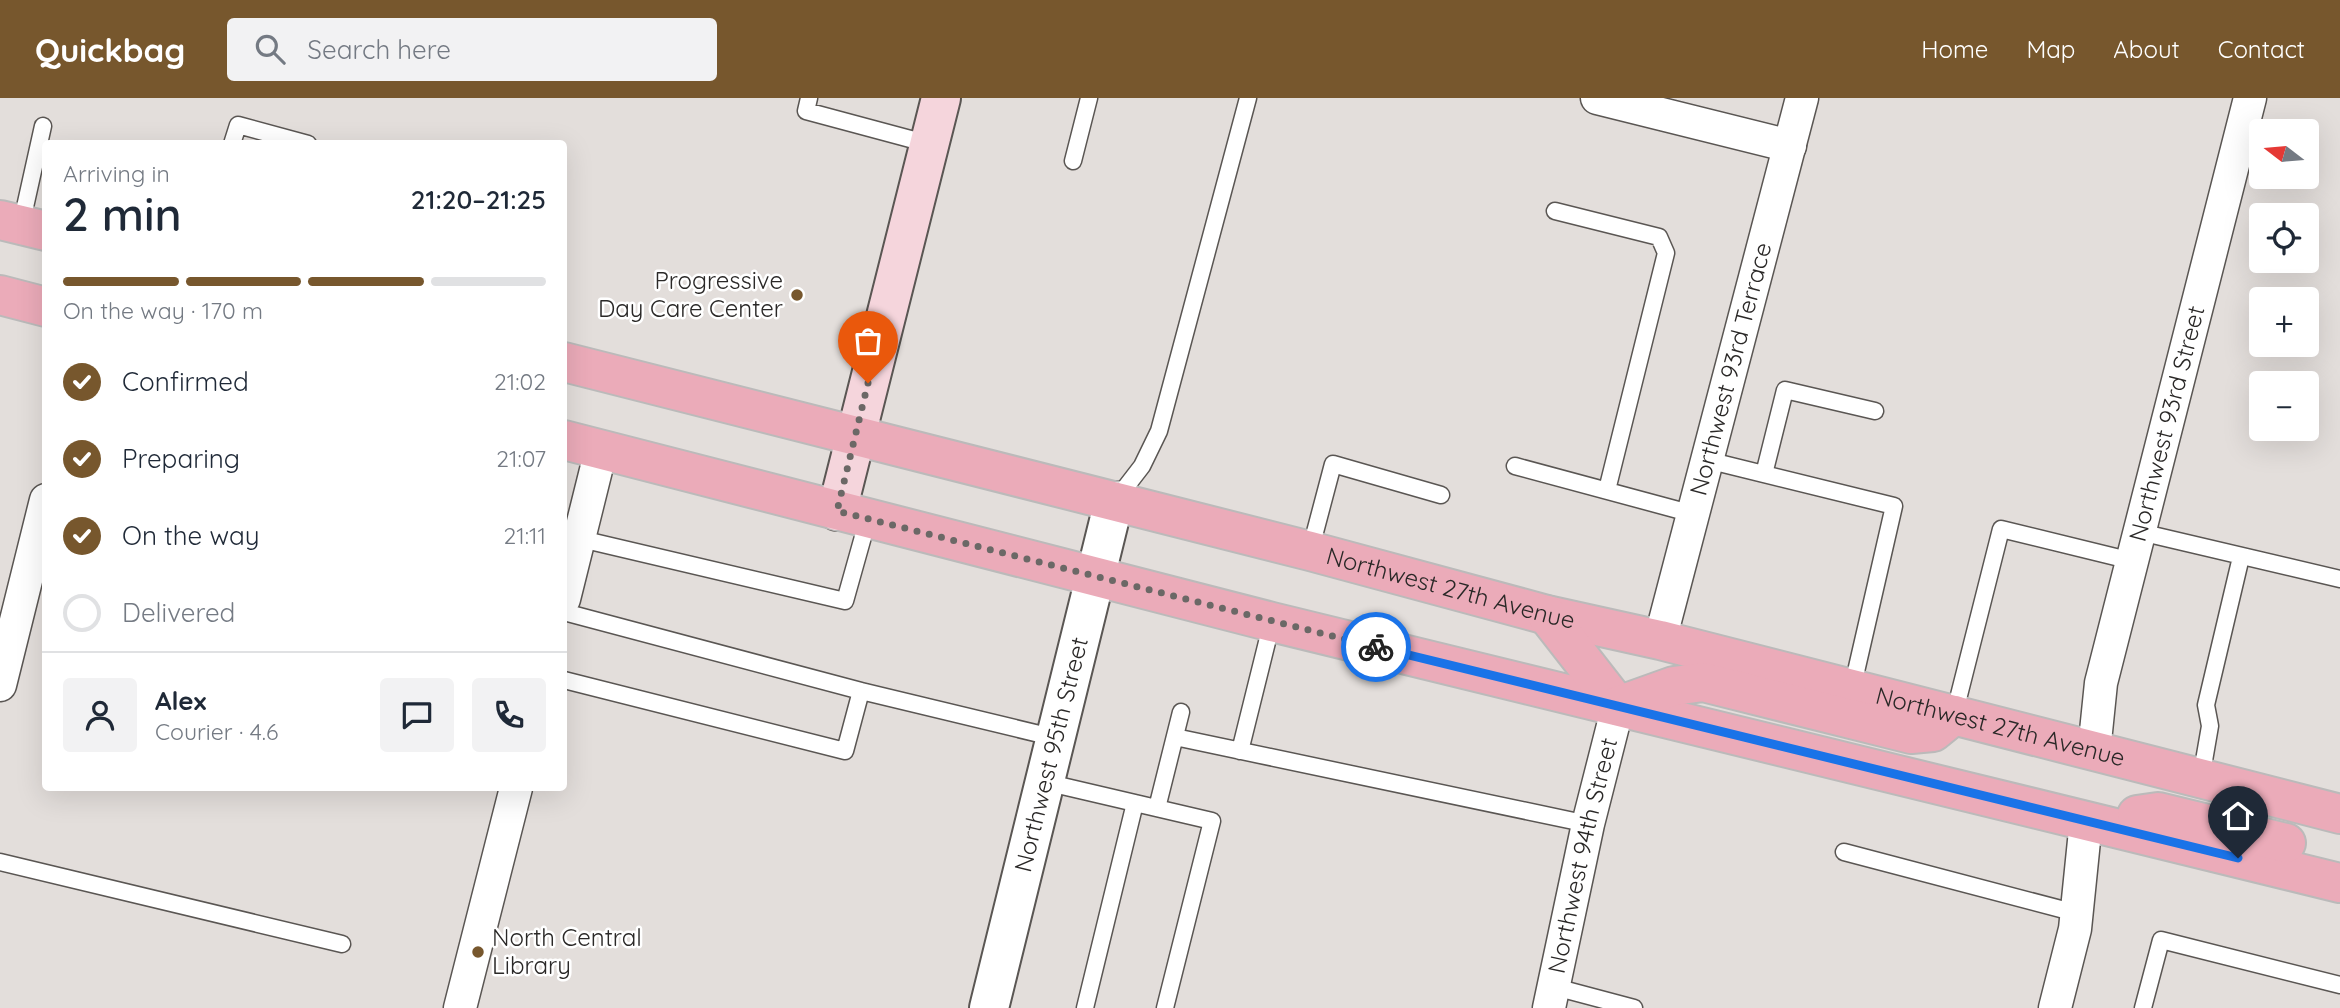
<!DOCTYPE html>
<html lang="en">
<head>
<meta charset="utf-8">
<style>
  :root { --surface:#fff; --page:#f2f2f3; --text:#1f2937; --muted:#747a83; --line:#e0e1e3; --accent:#77572d }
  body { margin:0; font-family:Quicksand,sans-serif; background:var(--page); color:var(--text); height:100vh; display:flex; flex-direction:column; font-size:26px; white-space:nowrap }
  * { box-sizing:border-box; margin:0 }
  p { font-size:23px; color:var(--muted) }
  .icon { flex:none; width:38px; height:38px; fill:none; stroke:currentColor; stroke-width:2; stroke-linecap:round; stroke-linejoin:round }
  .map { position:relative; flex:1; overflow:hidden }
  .side { position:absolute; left:42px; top:42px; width:525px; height:651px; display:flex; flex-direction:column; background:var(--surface); border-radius:7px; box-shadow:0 7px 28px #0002 }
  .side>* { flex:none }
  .needle { width:46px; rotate:286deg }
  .tools { position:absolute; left:2249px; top:21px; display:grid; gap:14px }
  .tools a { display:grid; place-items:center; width:70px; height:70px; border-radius:7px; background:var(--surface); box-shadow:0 7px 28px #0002; font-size:35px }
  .pin { position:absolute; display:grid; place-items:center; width:60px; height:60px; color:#fff; margin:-72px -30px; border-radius:50% 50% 50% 0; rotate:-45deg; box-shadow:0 0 7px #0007 }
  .pin .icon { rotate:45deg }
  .courier { position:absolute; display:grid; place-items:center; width:70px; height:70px; margin:-35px; border:5px solid #1a73e8; border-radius:50%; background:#fff; color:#222; box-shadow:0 2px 9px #0007 }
  .summary em { font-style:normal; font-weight:600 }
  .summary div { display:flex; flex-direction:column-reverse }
  .summary { display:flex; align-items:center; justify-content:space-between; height:119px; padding:0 21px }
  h1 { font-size:46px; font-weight:600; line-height:52px }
  .bar { display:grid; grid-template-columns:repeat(4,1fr); gap:10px 7px; align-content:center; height:84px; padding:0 21px }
  .bar i { height:9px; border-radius:5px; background:var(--line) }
  .bar .selected { background:var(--accent) }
  .bar p { grid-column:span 4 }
  .line { display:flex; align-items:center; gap:18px; padding:0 21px; border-top:2px solid var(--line) }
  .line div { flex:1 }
  .round { display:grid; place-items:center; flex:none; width:74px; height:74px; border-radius:7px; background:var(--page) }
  ol { padding:0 21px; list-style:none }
  li { display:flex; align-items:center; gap:21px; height:77px }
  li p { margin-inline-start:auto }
  li .icon { padding:7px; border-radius:50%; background:var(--accent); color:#fff; stroke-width:4 }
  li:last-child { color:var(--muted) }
  li i { width:38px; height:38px; border:4px solid var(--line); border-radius:50% }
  header { display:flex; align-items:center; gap:42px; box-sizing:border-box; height:98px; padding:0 35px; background:var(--accent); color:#fff }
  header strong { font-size:33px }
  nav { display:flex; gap:38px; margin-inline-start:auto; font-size:24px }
  .search { width:490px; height:63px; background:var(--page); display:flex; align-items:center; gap:18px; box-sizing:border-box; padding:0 24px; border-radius:7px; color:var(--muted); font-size:26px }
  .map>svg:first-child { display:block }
</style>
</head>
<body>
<header>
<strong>Quickbag</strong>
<div class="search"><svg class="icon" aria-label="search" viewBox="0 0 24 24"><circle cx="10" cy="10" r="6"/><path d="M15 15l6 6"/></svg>Search here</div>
<nav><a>Home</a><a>Map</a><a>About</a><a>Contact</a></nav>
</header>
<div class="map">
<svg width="2340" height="910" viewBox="0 0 2340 910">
  <rect width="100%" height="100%" fill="#e3dedb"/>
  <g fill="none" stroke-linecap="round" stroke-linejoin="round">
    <g stroke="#5a5653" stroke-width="19">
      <path id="service" d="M809,0L806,13L929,46
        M232,46L238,27L308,46
        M1073,63L1089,0
        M1555,113L1659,139L1666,155L1607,392
        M21,127L43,28
        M1707,362L1894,408L1852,591
        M1515,368L1693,416
        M1764,376L1785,292L1875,313
        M1115,403L1142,368L1159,333L1248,0
        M2140,434L2340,481
        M564,437L845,503L868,421
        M1310,453L1333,366L1441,397
        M564,514L861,593L845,653L564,582
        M861,593L1056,640
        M1954,617L2001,431L2132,463
        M1175,639L1588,726
        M1240,653L1272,524
        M2201,680L2210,628L2206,607L2241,459
        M1045,684L1212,723L1165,910
        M1157,710L1181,614
        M1844,754L2076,815
        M0,764L342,846
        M1555,889L1634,910
        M1085,910L1135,705
        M2143,910L2161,842L2340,887"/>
    </g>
    <g stroke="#5a5653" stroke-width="35">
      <g id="minor">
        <path d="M1597,0L1790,48"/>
        <path d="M564,501L601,352"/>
        <path id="s1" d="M1660,542L1802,0"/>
        <path d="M0,587L46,402"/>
        <path id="s2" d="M2094,653L2101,585L2250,0"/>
        <path d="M460,910L516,690"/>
        <path id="s3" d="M1549,910L1588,726L1618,608"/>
        <path d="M2055,910L2075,831L2086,723"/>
      </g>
    </g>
    <g stroke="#5a5653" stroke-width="42">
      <g id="tertiary">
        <path id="s4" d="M989,910L1114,403"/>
      </g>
    </g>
    <g stroke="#5a5653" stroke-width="42">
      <path id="secondary" d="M837,413L941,0"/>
    </g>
    <g stroke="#bbbaba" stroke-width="42">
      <g id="primary">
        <path d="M0,122L46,133"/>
        <path d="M0,197L46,209"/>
        <path id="s5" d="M564,264L1310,453L1547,517L1660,542L2340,716"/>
        <path d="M564,342L1272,524L2340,785"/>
        <path d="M1547,517L1618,608"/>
        <path d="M1618,608L1674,588L1703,584L1911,636L1933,634L1954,617"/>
        <path d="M2137,717L2158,714L2286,745"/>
      </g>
    </g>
    <use href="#service" stroke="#fff" stroke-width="16"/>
    <use href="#minor" stroke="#fff" stroke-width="32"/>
    <use href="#tertiary" stroke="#fff" stroke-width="38"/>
    <use href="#secondary" stroke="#f5d5dc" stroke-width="38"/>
    <use href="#primary" stroke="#ebabb9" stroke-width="38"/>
  </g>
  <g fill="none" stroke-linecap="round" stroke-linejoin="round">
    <path stroke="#6b6866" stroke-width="7" stroke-dasharray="0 12.6" d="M868,285L837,413L1376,549"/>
    <path stroke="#1a73e8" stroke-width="9" d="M1376,549L2238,760"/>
  </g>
  <g fill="#77572d" stroke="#fff" stroke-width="2.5">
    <circle cx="797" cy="197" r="7"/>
    <circle cx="478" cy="854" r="7"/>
  </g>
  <g text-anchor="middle" stroke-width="5" stroke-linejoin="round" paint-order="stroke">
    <g font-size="24" fill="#2a2827" stroke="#fff" text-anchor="end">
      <text x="783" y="191">Progressive<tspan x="783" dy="28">Day Care Center</tspan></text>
      <text x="492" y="848" text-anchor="start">North Central<tspan x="492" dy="28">Library</tspan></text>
    </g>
    <g font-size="24" fill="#2a2827" stroke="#fff">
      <text dy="8" stroke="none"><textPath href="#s1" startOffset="280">Northwest 93rd Terrace</textPath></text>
      <text dy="8" stroke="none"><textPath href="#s2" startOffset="336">Northwest 93rd Street</textPath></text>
      <text dy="8" stroke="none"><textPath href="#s5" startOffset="915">Northwest 27th Avenue</textPath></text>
      <text dy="8" stroke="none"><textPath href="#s5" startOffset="1482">Northwest 27th Avenue</textPath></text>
      <text dy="8" stroke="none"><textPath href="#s4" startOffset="261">Northwest 95th Street</textPath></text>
      <text dy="8" stroke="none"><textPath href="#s3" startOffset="156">Northwest 94th Street</textPath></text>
    </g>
  </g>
</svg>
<div class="tools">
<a><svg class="needle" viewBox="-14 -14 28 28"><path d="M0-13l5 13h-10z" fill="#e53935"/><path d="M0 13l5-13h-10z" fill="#747a83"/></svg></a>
<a><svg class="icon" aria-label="locate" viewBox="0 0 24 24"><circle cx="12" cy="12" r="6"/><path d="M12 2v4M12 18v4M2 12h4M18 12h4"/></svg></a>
<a>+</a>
<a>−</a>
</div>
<div class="pin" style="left:868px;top:285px;background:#ea580c"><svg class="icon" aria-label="bag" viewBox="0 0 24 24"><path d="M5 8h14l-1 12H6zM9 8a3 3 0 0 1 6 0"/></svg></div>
<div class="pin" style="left:2238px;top:760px;background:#1f2937"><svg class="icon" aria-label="home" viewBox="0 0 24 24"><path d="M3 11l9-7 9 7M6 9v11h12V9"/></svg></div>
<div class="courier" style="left:1376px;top:549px"><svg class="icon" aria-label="bike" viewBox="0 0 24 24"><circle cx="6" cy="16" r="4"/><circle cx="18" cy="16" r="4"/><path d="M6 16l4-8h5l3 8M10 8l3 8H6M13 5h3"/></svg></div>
<section class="side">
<div class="summary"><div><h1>2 min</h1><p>Arriving in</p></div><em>21:20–21:25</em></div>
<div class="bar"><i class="selected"></i><i class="selected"></i><i class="selected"></i><i></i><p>On the way · 170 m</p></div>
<ol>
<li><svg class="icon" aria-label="check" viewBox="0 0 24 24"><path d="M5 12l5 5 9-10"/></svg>Confirmed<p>21:02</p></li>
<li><svg class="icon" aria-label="check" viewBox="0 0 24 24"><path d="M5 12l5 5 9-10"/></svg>Preparing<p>21:07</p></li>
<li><svg class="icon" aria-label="check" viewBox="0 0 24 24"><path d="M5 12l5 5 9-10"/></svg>On the way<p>21:11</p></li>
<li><i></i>Delivered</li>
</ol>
<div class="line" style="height:126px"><a class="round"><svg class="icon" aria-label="person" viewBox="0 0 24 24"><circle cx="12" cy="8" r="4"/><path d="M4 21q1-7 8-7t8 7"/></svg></a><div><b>Alex</b><p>Courier · 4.6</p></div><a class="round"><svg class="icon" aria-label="chat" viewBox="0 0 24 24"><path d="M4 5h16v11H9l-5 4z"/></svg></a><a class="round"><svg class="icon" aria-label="phone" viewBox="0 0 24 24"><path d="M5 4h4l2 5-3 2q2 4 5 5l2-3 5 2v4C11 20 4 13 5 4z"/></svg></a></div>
</section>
</div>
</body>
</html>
